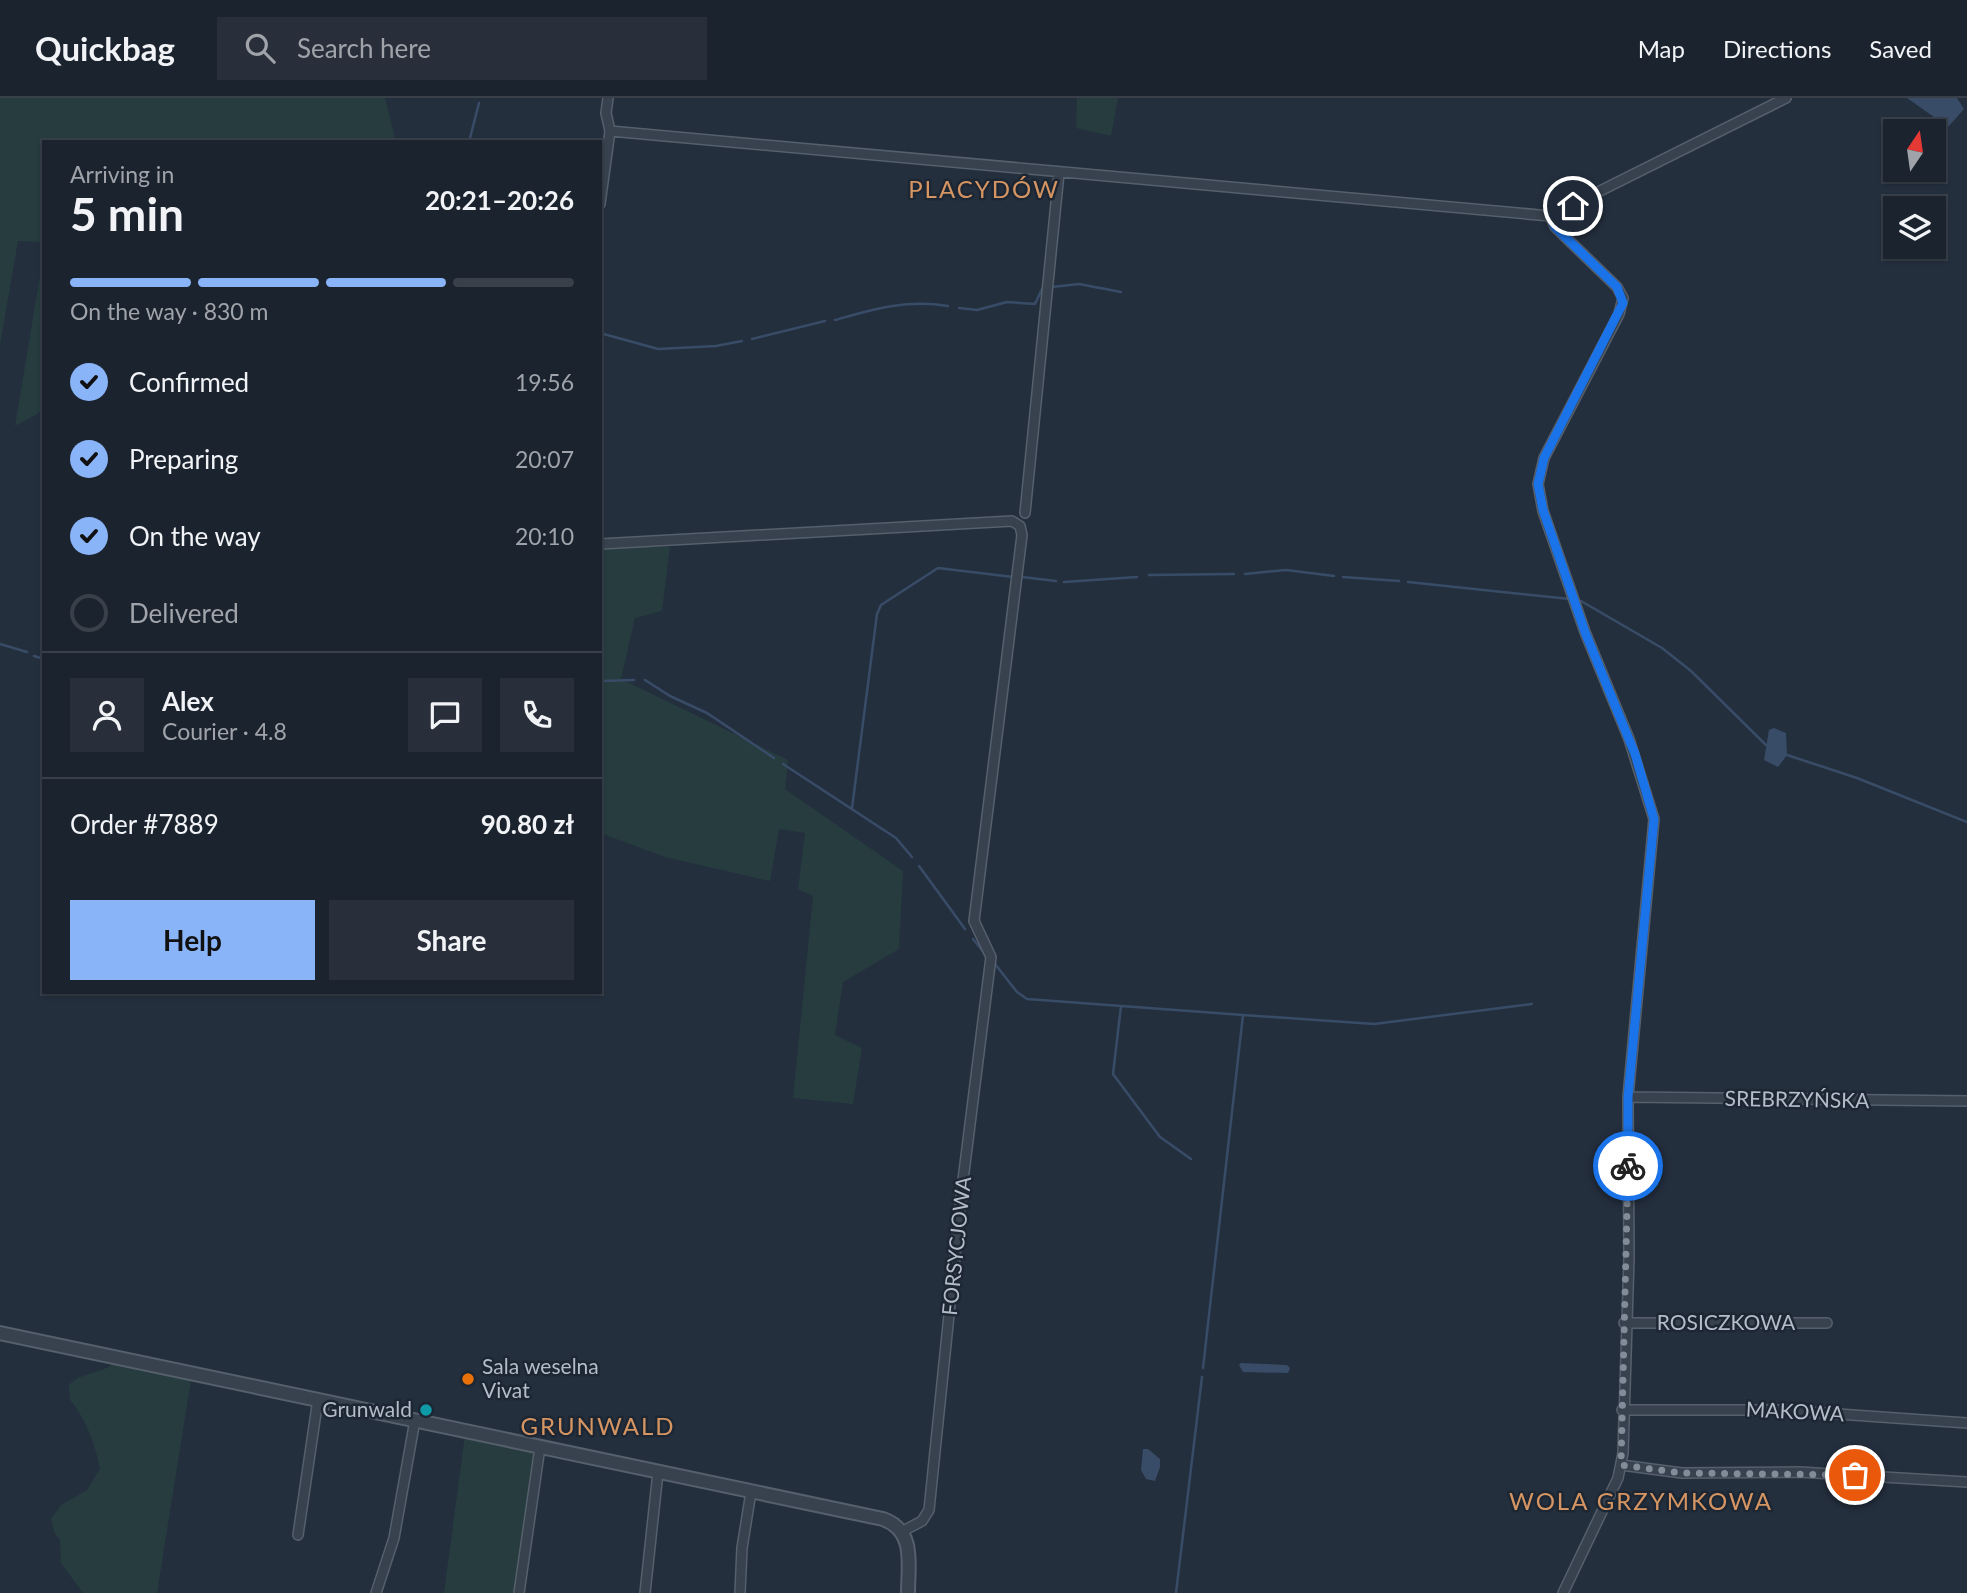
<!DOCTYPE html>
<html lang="en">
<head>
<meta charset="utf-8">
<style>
  :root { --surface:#1b232e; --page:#282f3a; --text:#f1f3f6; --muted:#a0a4aa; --line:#39404a; --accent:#8ab4f8 }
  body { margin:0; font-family:Lato,sans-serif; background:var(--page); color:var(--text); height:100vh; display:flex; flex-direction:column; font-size:26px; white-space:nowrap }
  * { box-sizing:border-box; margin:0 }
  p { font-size:23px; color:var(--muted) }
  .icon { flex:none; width:38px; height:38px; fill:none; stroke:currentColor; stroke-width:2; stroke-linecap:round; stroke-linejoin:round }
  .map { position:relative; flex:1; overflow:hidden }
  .sheet { position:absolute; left:42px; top:42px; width:560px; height:854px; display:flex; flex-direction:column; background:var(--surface); border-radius:0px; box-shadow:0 2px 5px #0004,0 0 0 2px var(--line) }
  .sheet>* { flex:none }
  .needle { width:46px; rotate:13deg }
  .controls { position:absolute; left:1883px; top:21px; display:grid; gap:14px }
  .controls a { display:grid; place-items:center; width:63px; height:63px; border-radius:0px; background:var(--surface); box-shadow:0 2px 5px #0004,0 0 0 2px var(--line); font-size:35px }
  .pin { position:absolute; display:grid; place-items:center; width:60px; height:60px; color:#fff; margin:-30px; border:4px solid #fff; border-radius:50%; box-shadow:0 2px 7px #0007 }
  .courier { position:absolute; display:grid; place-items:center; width:70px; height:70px; margin:-35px; border:5px solid #1a73e8; border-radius:50%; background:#fff; color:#222; box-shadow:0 2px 9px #0007 }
  .overview em { font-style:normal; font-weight:700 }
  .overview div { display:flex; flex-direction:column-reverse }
  .overview { display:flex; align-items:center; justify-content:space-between; height:119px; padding:0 28px }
  h1 { font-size:46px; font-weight:700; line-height:52px }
  .bar { display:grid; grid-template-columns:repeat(4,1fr); gap:10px 7px; align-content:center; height:84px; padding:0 28px }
  .bar i { height:9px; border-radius:5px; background:var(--line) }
  .bar .selected { background:var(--accent) }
  .bar p { grid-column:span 4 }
  .line { display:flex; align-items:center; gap:18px; padding:0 28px; border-top:2px solid var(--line) }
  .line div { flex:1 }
  .round { display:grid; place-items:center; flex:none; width:74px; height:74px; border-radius:0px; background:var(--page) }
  ol { padding:0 28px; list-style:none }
  li { display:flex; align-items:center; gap:21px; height:77px }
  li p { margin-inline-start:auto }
  li .icon { padding:7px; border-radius:50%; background:var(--accent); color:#111; stroke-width:4 }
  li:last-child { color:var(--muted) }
  li i { width:38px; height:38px; border:4px solid var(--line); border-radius:50% }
  .primary-button { display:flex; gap:14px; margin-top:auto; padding:14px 28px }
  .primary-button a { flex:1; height:80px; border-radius:0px; background:var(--accent); color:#111; font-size:28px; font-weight:700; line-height:80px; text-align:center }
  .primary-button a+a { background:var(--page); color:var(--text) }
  header { display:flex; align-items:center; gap:42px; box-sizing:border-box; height:98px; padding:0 35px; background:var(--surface); border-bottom:2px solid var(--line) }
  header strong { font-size:33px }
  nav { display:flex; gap:38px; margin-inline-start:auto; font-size:24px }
  .search { width:490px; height:63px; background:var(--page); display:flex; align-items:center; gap:18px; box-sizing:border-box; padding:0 24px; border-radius:0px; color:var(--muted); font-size:26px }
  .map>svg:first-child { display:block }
</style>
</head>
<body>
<header>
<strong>Quickbag</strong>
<div class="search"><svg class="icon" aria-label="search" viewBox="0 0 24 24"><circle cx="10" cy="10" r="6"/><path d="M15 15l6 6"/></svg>Search here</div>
<nav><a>Map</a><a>Directions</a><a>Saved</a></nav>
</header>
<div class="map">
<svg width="1967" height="1495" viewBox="0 0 1967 1495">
  <rect width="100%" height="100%" fill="#242f3e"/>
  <path fill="#263c3f" d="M0,0H385L396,44H44V144L18,143L0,247Z
    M1077,0H1118L1111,38L1076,30Z
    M44,154V312L15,328Z
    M600,449H670L662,513L635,520L621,581L788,662L785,691L903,773L899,851L843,884L835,937L862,950L853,1006L793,1000L813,798L798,791L805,735L779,731L770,783L665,759L600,735Z
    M113,1266L191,1282L157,1495H83L61,1465L60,1442L54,1434L51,1421L61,1407L87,1392L100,1371C96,1348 85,1319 70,1302L69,1287C83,1273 98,1277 113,1266Z
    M465,1337L532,1351L538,1356L517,1495H444Z"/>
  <path fill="#394c67" d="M1907,0H1957L1964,11L1948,29Z
    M1774,630L1786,635L1787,657L1778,669L1764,662L1769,632Z
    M1241,1265L1287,1267L1290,1270L1288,1275L1243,1274L1239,1267Z
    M1143,1351H1148L1160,1361V1369L1155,1383L1146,1381L1141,1372Z"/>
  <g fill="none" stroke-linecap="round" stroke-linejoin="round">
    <path stroke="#394c67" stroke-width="2.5" d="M469,44L479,5
      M1052,189L1079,186L1121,194
      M959,210L977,212L1007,204L1035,206L1042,191
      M835,222C874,211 907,201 948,208
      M600,235L658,251L716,248L742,243
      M752,241L825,223
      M1245,476L1286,472L1334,478
      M1149,477L1234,476
      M1022,479L1056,483
      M1343,479L1399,483
      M1064,484L1137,479
      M1408,484L1570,501
      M1581,503L1662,550L1691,573L1766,647
      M0,546L27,554
      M34,558L44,561
      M645,582L670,598L707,615L774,660
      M600,583L634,582
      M1787,657L1857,680L1967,724
      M783,666L896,740L912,759
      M852,710L877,516L881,507L938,470L1013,479
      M919,768L965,831
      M973,841L985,856
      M995,866L1017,894L1027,901L1243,917
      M1121,908L1113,976L1160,1039L1191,1061
      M1203,1270L1243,917L1374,926L1532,906
      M1176,1495L1202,1279"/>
    <g stroke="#565f6c" stroke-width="12">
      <path id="minor" d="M610,33L1550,118
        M600,106L610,33L606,15L608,0
        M1550,118L1555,129L1617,189L1623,200L1619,216L1544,360L1538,386L1543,413L1585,534L1629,641L1654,721L1628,999L1629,1160L1623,1355L1618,1380L1563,1495
        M1550,118L1786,0
        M1025,415L1059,75
        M600,446L1012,423L1020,428L1022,437L974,823L991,859L962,1090L929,1412L922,1423L903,1433
        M1628,999L1967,1003
        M1624,1225H1827
        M1622,1312H1781L1967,1325
        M1621,1367L1682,1375L1799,1374L1967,1384
        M298,1437L318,1301
        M376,1495L394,1440L415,1322
        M519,1495L540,1349
        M645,1495L658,1374
        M740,1495L742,1450L751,1394"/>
    </g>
    <g stroke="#565f6c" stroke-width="16">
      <path id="tertiary" d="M0,1235L883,1421C916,1433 908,1466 908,1495"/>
    </g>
    <use href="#minor" stroke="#38414e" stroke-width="9"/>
    <use href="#tertiary" stroke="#38414e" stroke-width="12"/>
  </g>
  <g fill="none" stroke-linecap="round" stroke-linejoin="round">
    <path stroke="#828b98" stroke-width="7" stroke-dasharray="0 12.6" d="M1628,1068L1621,1367L1682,1375L1855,1377"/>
    <path stroke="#1a73e8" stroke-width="9" d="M1573,108L1550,118L1555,129L1617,189L1623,205L1544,360L1538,386L1543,412L1585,534L1635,656L1654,721L1628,999V1068"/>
  </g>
  <circle fill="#e8710a" stroke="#1d2633" stroke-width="2.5" cx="468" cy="1281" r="7"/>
  <circle fill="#0f9aa8" stroke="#1d2633" stroke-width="2.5" cx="426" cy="1312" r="7"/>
  <g text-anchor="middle" stroke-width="5" stroke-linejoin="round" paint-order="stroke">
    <g font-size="21" fill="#b4bcc9" stroke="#1d2633">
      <text transform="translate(1797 1002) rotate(1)" y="7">SREBRZYŃSKA</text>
      <text transform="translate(957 1148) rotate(-84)" y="7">FORSYCJOWA</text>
      <text x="1726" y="1232">ROSICZKOWA</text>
      <text transform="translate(1795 1314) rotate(3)" y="7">MAKOWA</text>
    </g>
    <g font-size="21" fill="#b4bcc9" stroke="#1d2633" text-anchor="start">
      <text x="482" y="1276">Sala weselna<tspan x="482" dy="24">Vivat</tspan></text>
      <text x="412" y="1319" text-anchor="end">Grunwald</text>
    </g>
    <g font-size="24" letter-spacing="2" fill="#d59563" stroke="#1d2633">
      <text x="984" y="100">PLACYDÓW</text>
      <text x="598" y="1337">GRUNWALD</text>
      <text x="1641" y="1412">WOLA GRZYMKOWA</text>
    </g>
  </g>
</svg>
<div class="controls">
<a><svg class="needle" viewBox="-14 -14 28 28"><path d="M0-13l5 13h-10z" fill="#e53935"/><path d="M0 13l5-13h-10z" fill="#a0a4aa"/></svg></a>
<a><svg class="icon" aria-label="layers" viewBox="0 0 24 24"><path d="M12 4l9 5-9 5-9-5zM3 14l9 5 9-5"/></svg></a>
</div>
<div class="pin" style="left:1855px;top:1377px;background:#ea580c"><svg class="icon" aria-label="bag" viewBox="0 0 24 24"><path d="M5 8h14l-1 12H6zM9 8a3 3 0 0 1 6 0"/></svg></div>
<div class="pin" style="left:1573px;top:108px;background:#1f2937"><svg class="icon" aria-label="home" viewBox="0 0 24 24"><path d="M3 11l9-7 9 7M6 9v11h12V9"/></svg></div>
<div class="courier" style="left:1628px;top:1068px"><svg class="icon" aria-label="bike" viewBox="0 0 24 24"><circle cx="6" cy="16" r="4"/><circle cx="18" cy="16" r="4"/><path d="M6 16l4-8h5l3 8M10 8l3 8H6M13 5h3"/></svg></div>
<section class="sheet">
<div class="overview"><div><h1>5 min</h1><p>Arriving in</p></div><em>20:21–20:26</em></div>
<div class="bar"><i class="selected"></i><i class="selected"></i><i class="selected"></i><i></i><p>On the way · 830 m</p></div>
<ol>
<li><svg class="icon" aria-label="check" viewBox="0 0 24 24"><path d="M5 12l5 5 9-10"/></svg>Confirmed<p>19:56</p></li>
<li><svg class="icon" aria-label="check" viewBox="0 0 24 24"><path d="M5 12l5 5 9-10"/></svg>Preparing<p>20:07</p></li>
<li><svg class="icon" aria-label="check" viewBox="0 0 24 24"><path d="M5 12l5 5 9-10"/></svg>On the way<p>20:10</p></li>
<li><i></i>Delivered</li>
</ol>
<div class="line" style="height:126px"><a class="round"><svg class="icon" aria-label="person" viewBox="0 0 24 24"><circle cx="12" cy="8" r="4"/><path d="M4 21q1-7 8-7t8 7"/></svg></a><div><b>Alex</b><p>Courier · 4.8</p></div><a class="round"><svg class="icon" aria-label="chat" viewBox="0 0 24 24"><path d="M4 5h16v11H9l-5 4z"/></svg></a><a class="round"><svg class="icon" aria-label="phone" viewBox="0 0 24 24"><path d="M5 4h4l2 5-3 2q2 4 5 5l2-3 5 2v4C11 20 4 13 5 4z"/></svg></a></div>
<div class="line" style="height:91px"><div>Order #7889</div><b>90.80 zł</b></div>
<div class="primary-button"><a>Help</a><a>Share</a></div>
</section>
</div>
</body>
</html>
